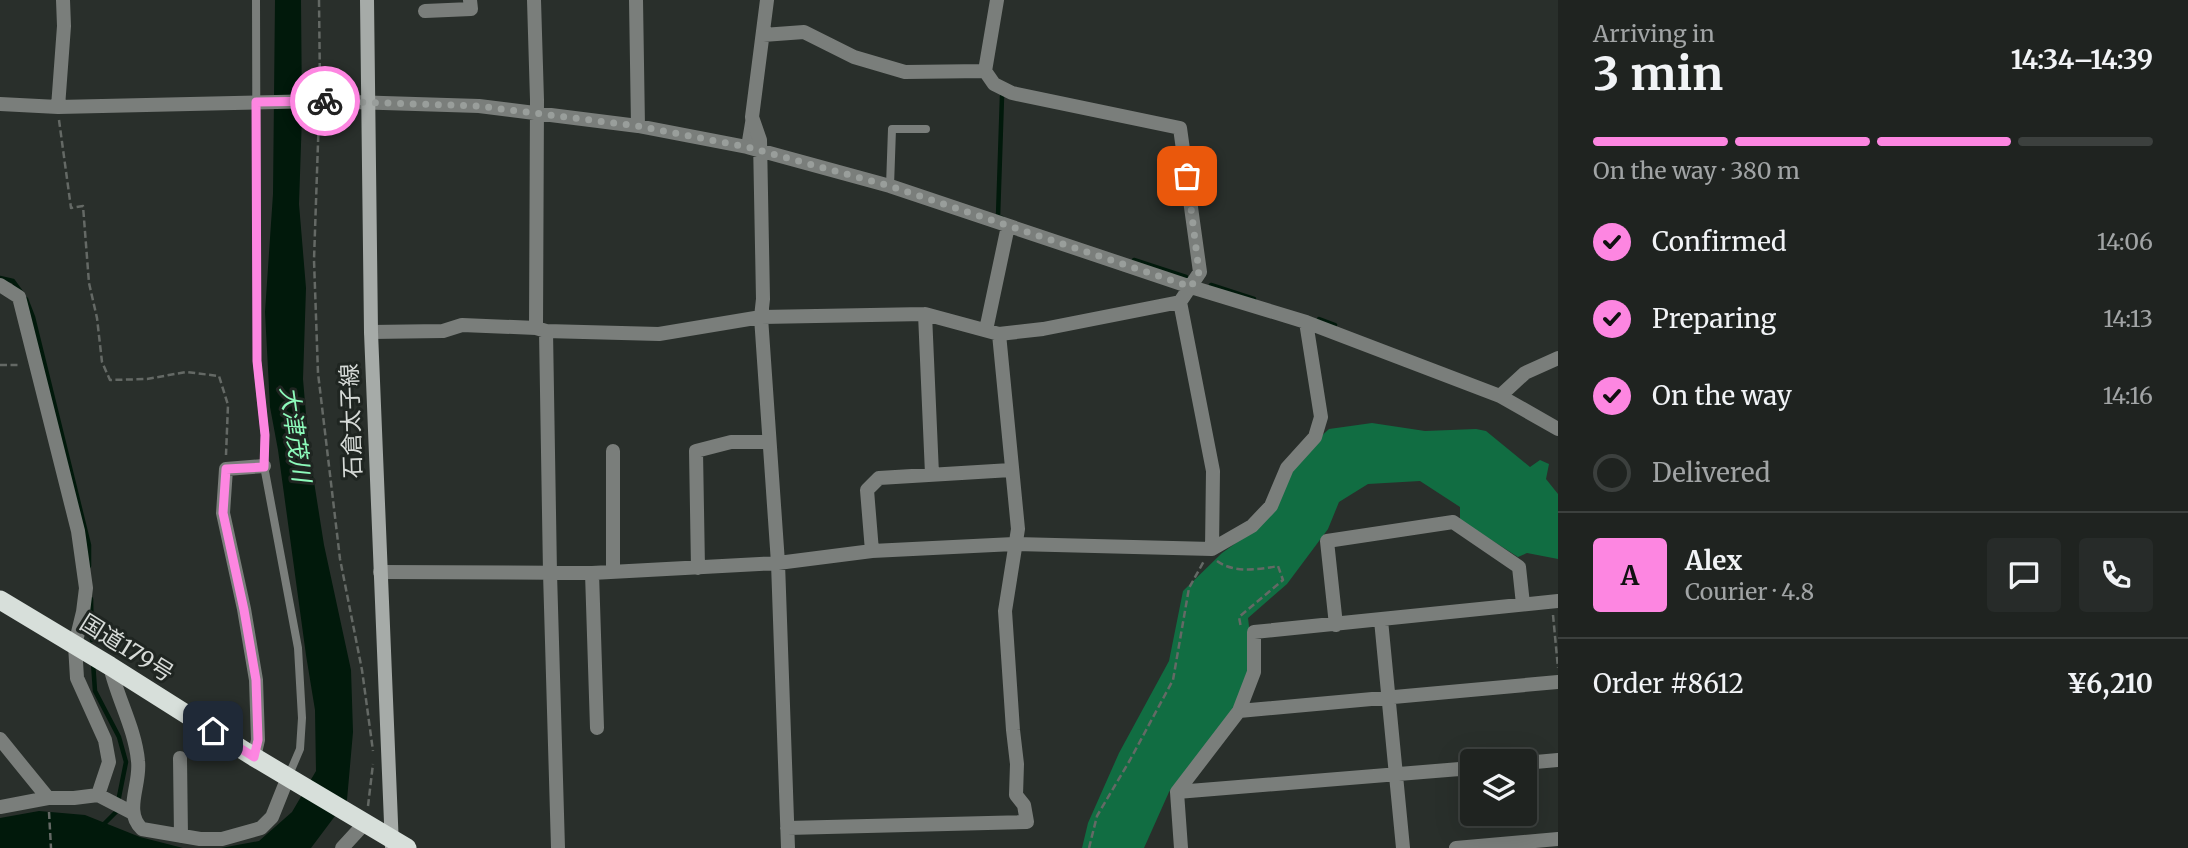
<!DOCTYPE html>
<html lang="en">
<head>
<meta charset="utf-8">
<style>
  :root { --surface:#1f2320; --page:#272b29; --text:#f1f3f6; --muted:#a1a4a5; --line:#3c403e; --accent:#fd86e1 }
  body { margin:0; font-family:Merriweather,"Noto Sans JP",serif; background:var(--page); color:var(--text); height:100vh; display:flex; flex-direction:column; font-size:26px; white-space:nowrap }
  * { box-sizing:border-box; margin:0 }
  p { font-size:23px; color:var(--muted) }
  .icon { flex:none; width:38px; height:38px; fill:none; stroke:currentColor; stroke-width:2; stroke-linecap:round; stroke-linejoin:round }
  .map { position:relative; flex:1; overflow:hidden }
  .drawer { display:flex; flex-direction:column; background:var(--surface); width:630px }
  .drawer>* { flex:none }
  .fabs { position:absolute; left:1460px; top:749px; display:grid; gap:14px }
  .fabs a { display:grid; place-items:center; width:77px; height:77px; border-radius:7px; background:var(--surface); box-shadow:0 7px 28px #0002,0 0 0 2px var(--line); font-size:35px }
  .pin { position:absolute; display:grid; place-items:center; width:60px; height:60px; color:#fff; margin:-30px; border-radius:14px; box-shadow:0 4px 10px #0006 }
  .courier { position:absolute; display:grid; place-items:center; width:70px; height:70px; margin:-35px; border:5px solid #fd86e1; border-radius:50%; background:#fff; color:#222; box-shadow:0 2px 9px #0007 }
  .headline em { font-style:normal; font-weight:700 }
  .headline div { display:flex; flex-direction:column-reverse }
  .headline { display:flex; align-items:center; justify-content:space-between; height:119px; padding:0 35px }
  h1 { font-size:46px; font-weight:700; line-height:52px }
  .bar { display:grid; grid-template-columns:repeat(4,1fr); gap:10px 7px; align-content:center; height:84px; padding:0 35px }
  .bar i { height:9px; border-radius:5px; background:var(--line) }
  .bar .on { background:var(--accent) }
  .bar p { grid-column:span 4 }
  .line { display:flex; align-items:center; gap:18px; padding:0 35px; border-top:2px solid var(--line) }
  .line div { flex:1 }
  .round { display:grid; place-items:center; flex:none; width:74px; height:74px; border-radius:7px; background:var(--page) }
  ol { padding:0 35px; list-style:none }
  li { display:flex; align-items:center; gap:21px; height:77px }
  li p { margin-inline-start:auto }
  li .icon { padding:7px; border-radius:50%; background:var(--accent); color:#111; stroke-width:4 }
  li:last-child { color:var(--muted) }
  li i { width:38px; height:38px; border:4px solid var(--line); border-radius:50% }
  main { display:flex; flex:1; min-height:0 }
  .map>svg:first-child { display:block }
</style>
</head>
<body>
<main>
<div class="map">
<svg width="1558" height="848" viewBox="0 0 1558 848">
  <rect width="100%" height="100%" fill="#292f2b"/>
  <path fill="#116d42" d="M1372,423L1425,431L1476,429L1486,431L1530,467L1540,460L1549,464L1546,479L1558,494V559L1527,553L1518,557L1460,520V507L1420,481L1368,484L1339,502L1328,529L1287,584L1248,618L1250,635V668L1234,708L1169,792L1144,848H1082L1088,823L1119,753L1169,661L1183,591L1222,553L1261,525L1285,480L1315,442L1329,429Z"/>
  <path fill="#01190b" d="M275,0H301L302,115L299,204L306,288L303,379L309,450L324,545L351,670L353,732L347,800L311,848H221L259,841L292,812L316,771L315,710L306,655L278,450L270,407L265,312L273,194Z
    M39,811L85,815L140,837L183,848H0V818Z"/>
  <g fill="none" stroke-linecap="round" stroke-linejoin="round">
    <path stroke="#01190b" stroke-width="4.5" d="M1002,96L998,217L1002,218
      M1134,260L1186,277
      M0,278L13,281L21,292
      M1211,285L1254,299
      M26,299L33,317L89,545V566
      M1319,319L1335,325
      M91,599L92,640
      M93,662L95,691L119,737L126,762L116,812L103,825"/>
    <path stroke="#646965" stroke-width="2.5" stroke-dasharray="7 3.5" stroke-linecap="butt" d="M319,0L320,87
      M319,114L314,260L318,373L340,559L362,670L373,751
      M59,120L71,208L83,206L89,283L97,318L102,362L110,380L147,379L186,372L219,376L228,405L226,455
      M0,365H21
      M1217,561C1233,573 1258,570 1278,566L1283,580L1239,617L1241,628
      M1553,615L1558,668
      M368,806L373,764
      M49,812L51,848
      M1089,848L1097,816L1130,760L1173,680L1189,588L1204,561"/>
    <path stroke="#7a7e7b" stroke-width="8" d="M256,0L257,361L265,435L264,466L298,648L302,718L300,749L288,777
      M890,186L892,129H926"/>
    <path stroke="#7a7e7b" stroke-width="12" d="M747,147L752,117"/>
    <path stroke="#7a7e7b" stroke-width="14" d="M534,0L537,100L536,328
      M636,0L638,126
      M767,0L752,117L760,140L763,299L761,317L778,563L788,848
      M425,11L471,9L470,0
      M763,35L804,32L854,57L905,72L985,71
      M0,104L58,107L320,101L479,106L638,126L747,147L890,186L1191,287L1306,322L1500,396L1558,429
      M58,107L64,26L63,0
      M0,285L19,297L78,531L86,588L83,612L75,645L77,678L105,740L109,762L98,795
      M1180,302L1213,471L1212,549
      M925,314L932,474
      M986,330L1008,226
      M546,331L550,573L558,848
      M371,332L443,331L462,325L536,328L546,331L659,334L761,317L925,314L999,334L1043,329L1180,302L1200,272L1180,128L1012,93L994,84L985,71L997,0
      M1500,396L1525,373L1558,358
      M613,451V571
      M872,551L867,490L879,478L1011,470
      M698,568L696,451L731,442H769
      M380,572L592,573L778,563L872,551L1014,544L1212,549L1252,526L1271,506L1287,468L1315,437L1321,417L1306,322
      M592,573L597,728
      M1381,620L1403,848
      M1336,625L1327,541L1453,522L1519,567L1523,604
      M110,666C117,698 135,728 138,761C141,785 123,811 142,829L200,839H222L261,828L272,817L288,777
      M1239,711L1558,682
      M0,739L48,798
      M254,757L258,740L256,680L244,609L223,513L226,469L264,466
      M180,758L181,836
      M1524,763L1558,760
      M1177,792L1472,768
      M0,807L48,798H74L98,795L131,812
      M787,828L1027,822L1024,805L1016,795L1017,764L1013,730L1005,611L1018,529L999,334
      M342,848L365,823
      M1181,848L1177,792L1239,711L1254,672V632L1558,601
      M1456,848L1558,839"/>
    <path stroke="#a6aba8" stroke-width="14" d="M367,0L371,332L392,847"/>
    <path stroke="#d7dfda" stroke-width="19" d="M0,600L110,666L254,757L407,848"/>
  </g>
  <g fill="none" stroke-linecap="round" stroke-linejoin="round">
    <path stroke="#999e9b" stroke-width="7" stroke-dasharray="0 12.6" d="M325,101L478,106L638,126L747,147L890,186L1191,287L1199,272L1187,176"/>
    <path stroke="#fd86e1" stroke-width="9" d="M213,731L254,757L258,740L256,680L244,610L223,513L226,469L264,467L265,435L257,361L256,102L325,101"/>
  </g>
  <g text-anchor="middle" stroke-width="6" stroke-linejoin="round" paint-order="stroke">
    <g font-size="23" fill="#d6dad7" stroke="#1f2521">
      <text transform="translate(351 421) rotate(-92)" y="8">石倉太子線</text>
      <text transform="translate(127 648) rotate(32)" y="8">国道179号</text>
    </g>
    <g font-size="24" font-style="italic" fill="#8dfbbb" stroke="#1f2521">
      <text transform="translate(295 434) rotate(82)" y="8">大津茂川</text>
    </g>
  </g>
</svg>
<div class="fabs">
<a><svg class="icon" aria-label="layers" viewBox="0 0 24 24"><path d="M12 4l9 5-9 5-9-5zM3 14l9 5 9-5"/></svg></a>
</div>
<div class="pin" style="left:1187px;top:176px;background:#ea580c"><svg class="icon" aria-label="bag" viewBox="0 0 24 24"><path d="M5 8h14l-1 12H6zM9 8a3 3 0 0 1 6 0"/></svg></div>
<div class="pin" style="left:213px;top:731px;background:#1f2937"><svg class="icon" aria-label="home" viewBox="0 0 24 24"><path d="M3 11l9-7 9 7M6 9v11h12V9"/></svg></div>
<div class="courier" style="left:325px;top:101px"><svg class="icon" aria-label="bike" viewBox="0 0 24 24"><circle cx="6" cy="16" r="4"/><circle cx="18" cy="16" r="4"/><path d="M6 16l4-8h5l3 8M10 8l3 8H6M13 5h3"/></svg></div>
</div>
<section class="drawer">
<div class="headline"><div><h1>3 min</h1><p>Arriving in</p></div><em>14:34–14:39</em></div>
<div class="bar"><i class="on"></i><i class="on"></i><i class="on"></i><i></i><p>On the way · 380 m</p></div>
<ol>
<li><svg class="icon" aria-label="check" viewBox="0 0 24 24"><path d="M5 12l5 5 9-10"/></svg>Confirmed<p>14:06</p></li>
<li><svg class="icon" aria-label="check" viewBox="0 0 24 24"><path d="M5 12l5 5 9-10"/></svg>Preparing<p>14:13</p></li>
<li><svg class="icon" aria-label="check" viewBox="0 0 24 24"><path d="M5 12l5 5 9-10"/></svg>On the way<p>14:16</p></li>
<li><i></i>Delivered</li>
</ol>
<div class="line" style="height:126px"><b class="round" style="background:var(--accent);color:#111">A</b><div><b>Alex</b><p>Courier · 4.8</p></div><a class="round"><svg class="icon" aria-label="chat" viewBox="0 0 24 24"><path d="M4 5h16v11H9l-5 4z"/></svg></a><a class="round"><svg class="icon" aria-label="phone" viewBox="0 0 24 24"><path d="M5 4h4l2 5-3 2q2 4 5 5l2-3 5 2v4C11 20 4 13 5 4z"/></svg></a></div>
<div class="line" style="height:91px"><div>Order #8612</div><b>¥6,210</b></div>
</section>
</main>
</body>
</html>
